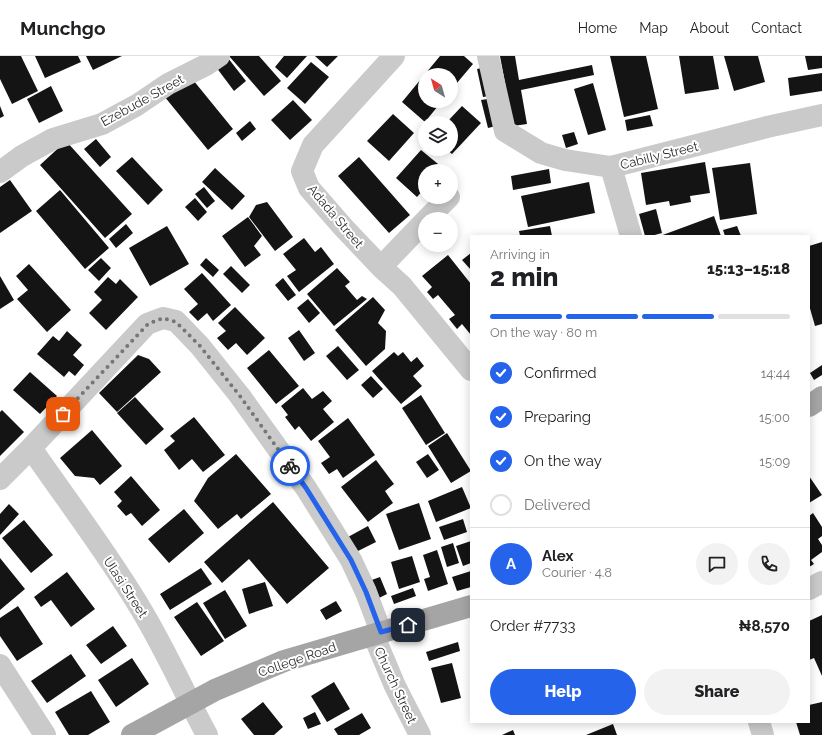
<!DOCTYPE html>
<html lang="en">
<head>
<meta charset="utf-8">
<style>
  :root { --surface:#fff; --page:#f2f2f2; --text:#202124; --muted:#757577; --line:#e0e0e0; --accent:#2563eb }
  body { margin:0; font-family:Raleway,sans-serif; background:var(--page); color:var(--text); height:100vh; display:flex; flex-direction:column; font-size:15px; white-space:nowrap }
  * { box-sizing:border-box; margin:0 }
  p { font-size:13px; color:var(--muted) }
  .icon { flex:none; width:22px; height:22px; fill:none; stroke:currentColor; stroke-width:2; stroke-linecap:round; stroke-linejoin:round }
  .map { position:relative; flex:1; overflow:hidden }
  .details { position:absolute; left:470px; top:179px; width:340px; height:488px; display:flex; flex-direction:column; background:var(--surface); border-radius:0px; box-shadow:0 2px 10px #0003 }
  .details>* { flex:none }
  .needle { width:26px; rotate:323deg }
  .controls { position:absolute; left:418px; top:12px; display:grid; gap:8px }
  .controls a { display:grid; place-items:center; width:40px; height:40px; border-radius:50%; background:var(--surface); box-shadow:0 2px 10px #0003; font-size:20px }
  .pin { position:absolute; display:grid; place-items:center; width:34px; height:34px; color:#fff; margin:-17px; border-radius:8px; box-shadow:0 2px 6px #0006 }
  .courier { position:absolute; display:grid; place-items:center; width:40px; height:40px; margin:-20px; border:3px solid #2563eb; border-radius:50%; background:#fff; color:#222; box-shadow:0 1px 5px #0007 }
  .summary em { font-style:normal; font-weight:800 }
  .summary div { display:flex; flex-direction:column-reverse }
  .summary { display:flex; align-items:center; justify-content:space-between; height:68px; padding:0 20px }
  h1 { font-size:26px; font-weight:800; line-height:30px }
  .bar { display:grid; grid-template-columns:repeat(4,1fr); gap:6px 4px; align-content:center; height:48px; padding:0 20px }
  .bar i { height:5px; border-radius:3px; background:var(--line) }
  .bar .selected { background:var(--accent) }
  .bar p { grid-column:span 4 }
  .line { display:flex; align-items:center; gap:10px; padding:0 20px; border-top:1px solid var(--line) }
  .line div { flex:1 }
  .round { display:grid; place-items:center; flex:none; width:42px; height:42px; border-radius:21px; background:var(--page) }
  ol { padding:0 20px; list-style:none }
  li { display:flex; align-items:center; gap:12px; height:44px }
  li p { margin-inline-start:auto }
  li .icon { padding:4px; border-radius:50%; background:var(--accent); color:#fff; stroke-width:4 }
  li:last-child { color:var(--muted) }
  li i { width:22px; height:22px; border:2px solid var(--line); border-radius:50% }
  .cta { display:flex; gap:8px; margin-top:auto; padding:8px 20px }
  .cta a { flex:1; height:46px; border-radius:24px; background:var(--accent); color:#fff; font-size:16px; font-weight:800; line-height:46px; text-align:center }
  .cta a+a { background:var(--page); color:var(--text) }
  header { display:flex; align-items:center; gap:24px; box-sizing:border-box; height:56px; padding:0 20px; background:var(--surface); border-bottom:1px solid var(--line) }
  header strong { font-size:19px }
  nav { display:flex; gap:22px; margin-inline-start:auto; font-size:14px }
  .map>svg:first-child { display:block }
</style>
</head>
<body>
<header>
<strong>Munchgo</strong>
<nav><a>Home</a><a>Map</a><a>About</a><a>Contact</a></nav>
</header>
<div class="map">
<svg width="822" height="679" viewBox="0 0 822 679">
  <rect width="100%" height="100%" fill="#fff"/>
  <path fill="#141414" d="M0,0H21L38,35L12,48L0,23Z
    M35,0H78L81,6L45,22Z
    M86,0H122L93,14Z
    M229,0H259L281,25L264,40Z
    M284,0H307L287,22L275,11Z
    M315,0H338L327,11Z
    M440,0H464L473,8L451,34V19H425V45H442L425,66L402,46Z
    M500,0H515L519,24L592,9L594,19L521,34L527,68L513,70Z
    M610,0H646L658,53L624,61Z
    M679,0H713L719,33L685,38Z
    M724,0H758L765,26L734,35Z
    M805,0H822V12L808,14Z
    M228,2L246,25L234,35L216,11Z
    M311,6L329,21L305,48L287,32Z
    M490,10L496,39L483,41L477,13Z
    M822,17V35L790,40L788,22Z
    M189,19L233,73L208,94L164,40Z
    M593,27L606,74L588,79L574,33Z
    M51,30L63,55L39,67L27,43Z
    M494,42L500,69L488,72L481,44Z
    M293,44L312,64L290,84L271,64Z
    M0,50L4,60L0,62Z
    M462,50L481,67L452,98L446,93H451V67H446Z
    M393,58L414,77L389,105L367,85Z
    M650,59L653,70L627,75L625,64Z
    M250,65L256,73L242,85L236,77Z
    M574,76L578,88L566,92L562,79Z
    M96,83L111,101L100,111L84,93Z
    M66,85L132,158L105,182L40,109Z
    M421,94L443,112L440,115H425V132L417,141L396,122Z
    M132,101L163,134L148,149L116,115Z
    M359,101L410,159L389,177L338,120Z
    M705,106L710,137L690,140L691,146L670,150L669,145L646,149L641,117Z
    M750,107L757,158L720,164L712,112Z
    M215,112L245,140L232,154L202,126Z
    M549,113L551,127L513,134L511,120Z
    M10,124L32,155L0,177V131Z
    M589,126L595,157L528,171L521,140Z
    M204,131L215,145L207,152L195,138Z
    M60,134L109,192L85,213L36,155Z
    M195,142L207,156L198,165L185,151Z
    M267,146L293,181L275,195L249,161L256,149Z
    M656,153L662,177L651,180H645L639,158Z
    M714,160L721,180H660Z
    M248,161L262,180L254,190L261,199L245,211L222,180Z
    M126,168L133,177L116,192L109,183Z
    M167,170L189,208L150,230L129,192Z
    M550,170L552,180H520L519,175Z
    M737,170L741,180H725L723,174Z
    M304,182L315,196L321,191L334,208L299,236L287,220L296,214L283,198Z
    M822,186V268L815,270L809,249V190Z
    M471,197V214L462,204Z
    M448,199L471,228V279L462,268L457,273L449,263L455,259L438,239L433,243L427,236L432,231L422,220Z
    M101,202L111,212L99,225L88,214Z
    M206,202L219,214L213,221L200,209Z
    M29,208L71,254L47,276L17,243L28,234L16,220Z
    M231,210L250,229L242,237L223,218Z
    M337,212L350,226L345,230L357,244L362,240L367,243L334,270L307,238Z
    M202,217L231,249L213,265L207,257L198,265L189,256L198,248L184,233Z
    M0,220L14,244L0,253Z
    M108,221L116,228L120,223L138,241L106,274L89,257L102,244L94,236Z
    M283,222L296,239L288,245L275,229Z
    M373,241L385,254L378,267L386,275L385,293L366,310L335,274Z
    M308,243L320,257L309,267L297,252Z
    M235,251L265,282L247,299L236,287L228,294L217,282L226,275L218,267Z
    M299,274L315,297L304,305L288,282Z
    M67,275L82,289L73,299L84,309L75,320L69,315L64,321L37,298L53,280L59,285Z
    M338,290L359,314L347,324L326,300Z
    M269,294L299,330L276,348L247,312Z
    M394,296L398,300L403,296L411,306L417,301L424,310L413,320L422,330L401,348L372,315Z
    M138,299L149,303L161,316L117,356L99,337Z
    M822,309V319L814,324L810,317Z
    M30,316L57,340L40,358L13,334Z
    M371,320L383,333L373,342L361,329Z
    M303,332L312,343L323,335L332,345L323,353L334,366L311,385L299,370L295,374L285,361L288,359L281,350Z
    M421,339L445,377L426,389L402,352Z
    M135,341L164,373L146,389L117,357Z
    M2,354L24,376L0,400V356Z
    M194,361L225,399L203,416L192,403L179,414L164,394L175,385L170,380Z
    M348,362L375,399L343,422L337,413L329,418L321,407L330,401L318,385Z
    M92,374L122,410L100,429L94,422L75,420L60,402Z
    M447,377L471,415L451,427L428,390Z
    M236,398L271,438L241,463L237,458L218,473L194,445L208,422Z
    M428,398L439,414L427,422L416,406Z
    M376,404L394,428L385,435L393,447L368,466L341,431Z
    M131,420L160,454L142,470L131,457L126,460L117,450L122,445L114,436Z
    M809,420L822,439L809,447Z
    M462,431L471,452L436,466L428,445Z
    M273,446L329,512L287,548L249,503L222,527L204,506Z
    M419,447L431,483L399,494L386,458Z
    M9,448L19,458L0,479V458Z
    M184,453L204,477L169,507L148,483Z
    M813,457L822,471V480L818,483L822,489V496L811,504L814,508L809,511V460Z
    M463,463L467,476L444,484L439,471Z
    M24,464L53,499L31,517L2,482Z
    M368,470L376,486L356,496L348,481Z
    M471,485V507L463,510L456,490Z
    M453,487L459,507L447,511L441,491Z
    M437,494L448,528L428,535L424,523L430,521L423,499Z
    M412,500L420,526L399,533L391,506Z
    M0,502L25,533L0,554Z
    M201,512L212,528L170,554L160,538Z
    M471,515V531L457,535L452,521Z
    M67,516L95,553L71,571L51,544L41,551L34,541Z
    M380,521L387,538L377,543L369,525Z
    M265,526L273,550L249,558L242,533Z
    M413,532L416,540L394,548L391,540Z
    M225,534L247,570L225,583L203,547Z
    M336,545L342,555L326,564L320,554Z
    M197,546L224,585L201,600L174,561Z
    M18,550L43,588L17,605L0,580V562Z
    M822,559V620L814,602L809,604V587H810L809,584V565Z
    M113,570L127,590L101,608L86,589Z
    M458,586L460,595L429,605L426,596Z
    M71,598L86,620L47,647L31,625Z
    M132,602L149,628L116,651L98,624Z
    M452,607L461,642L441,647L431,612Z
    M334,626L350,653L327,666L311,640Z
    M91,635L110,666L88,679H69L55,656Z
    M263,646L283,671L274,679H254L241,663Z
    M822,646V679H800L796,666H809V649Z
    M315,656L321,668L308,673L303,662Z
    M362,657L371,672L359,679H338L334,673Z
    M613,668L617,679H586Z
    M513,674L515,679H502Z"/>
  <g fill="none" stroke-linecap="round" stroke-linejoin="round">
    <path stroke="#cacaca" stroke-width="22" d="M394,0L313,89L302,115L309,132L343,171L381,211L402,230L471,314
      M488,0L505,75L541,97L565,104L611,111L767,71L822,59
      M611,111L631,180
      M0,116L22,100L53,83L102,68L137,49L168,28L206,9L219,0
      M427,163L449,141
      M381,211L425,165
      M31,392C68,446 109,499 142,555C166,595 185,638 207,679
      M0,423L31,392L147,268L163,262L176,265L200,290L240,340L306,432L351,504L366,536L381,576
      M809,533L822,526
      M373,578L395,630L420,679
      M0,609L45,679
      M759,666L763,679"/>
    <path stroke="#a5a5a5" stroke-width="22" d="M809,350L822,341
      M132,679L215,634L284,605L471,550"/>
  </g>
  <g fill="none" stroke-linecap="round" stroke-linejoin="round">
    <path stroke="#767676" stroke-width="4" stroke-dasharray="0 7.2" d="M63,358L148,268L163,262L176,266L200,290L240,340L290,410"/>
    <path stroke="#2563eb" stroke-width="5" d="M290,410L306,432L351,504L366,536L381,576L408,569"/>
  </g>
  <g text-anchor="middle" stroke-width="4" stroke-linejoin="round" paint-order="stroke">
    <g font-size="13" fill="#2d2d2d" stroke="#fff">
      <text transform="translate(142 44) rotate(-29)" y="5">Ezebude Street</text>
      <text transform="translate(659 99) rotate(-14)" y="5">Cabilly Street</text>
      <text transform="translate(336 160) rotate(50)" y="5">Adada Street</text>
      <text transform="translate(126 531) rotate(57)" y="5">Ulasi Street</text>
      <text transform="translate(297 603) rotate(-19)" y="5">College Road</text>
      <text transform="translate(396 629) rotate(65)" y="5">Church Street</text>
    </g>
  </g>
</svg>
<div class="controls">
<a><svg class="needle" viewBox="-14 -14 28 28"><path d="M0-13l5 13h-10z" fill="#e53935"/><path d="M0 13l5-13h-10z" fill="#757577"/></svg></a>
<a><svg class="icon" aria-label="layers" viewBox="0 0 24 24"><path d="M12 4l9 5-9 5-9-5zM3 14l9 5 9-5"/></svg></a>
<a>+</a>
<a>−</a>
</div>
<div class="pin" style="left:63px;top:358px;background:#ea580c"><svg class="icon" aria-label="bag" viewBox="0 0 24 24"><path d="M5 8h14l-1 12H6zM9 8a3 3 0 0 1 6 0"/></svg></div>
<div class="pin" style="left:408px;top:569px;background:#1f2937"><svg class="icon" aria-label="home" viewBox="0 0 24 24"><path d="M3 11l9-7 9 7M6 9v11h12V9"/></svg></div>
<div class="courier" style="left:290px;top:410px"><svg class="icon" aria-label="bike" viewBox="0 0 24 24"><circle cx="6" cy="16" r="4"/><circle cx="18" cy="16" r="4"/><path d="M6 16l4-8h5l3 8M10 8l3 8H6M13 5h3"/></svg></div>
<section class="details">
<div class="summary"><div><h1>2 min</h1><p>Arriving in</p></div><em>15:13–15:18</em></div>
<div class="bar"><i class="selected"></i><i class="selected"></i><i class="selected"></i><i></i><p>On the way · 80 m</p></div>
<ol>
<li><svg class="icon" aria-label="check" viewBox="0 0 24 24"><path d="M5 12l5 5 9-10"/></svg>Confirmed<p>14:44</p></li>
<li><svg class="icon" aria-label="check" viewBox="0 0 24 24"><path d="M5 12l5 5 9-10"/></svg>Preparing<p>15:00</p></li>
<li><svg class="icon" aria-label="check" viewBox="0 0 24 24"><path d="M5 12l5 5 9-10"/></svg>On the way<p>15:09</p></li>
<li><i></i>Delivered</li>
</ol>
<div class="line" style="height:72px"><b class="round" style="background:var(--accent);color:#fff">A</b><div><b>Alex</b><p>Courier · 4.8</p></div><a class="round"><svg class="icon" aria-label="chat" viewBox="0 0 24 24"><path d="M4 5h16v11H9l-5 4z"/></svg></a><a class="round"><svg class="icon" aria-label="phone" viewBox="0 0 24 24"><path d="M5 4h4l2 5-3 2q2 4 5 5l2-3 5 2v4C11 20 4 13 5 4z"/></svg></a></div>
<div class="line" style="height:52px"><div>Order #7733</div><b>₦8,570</b></div>
<div class="cta"><a>Help</a><a>Share</a></div>
</section>
</div>
</body>
</html>
